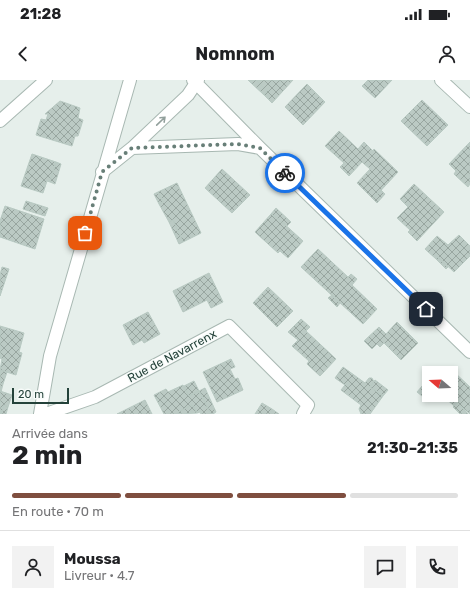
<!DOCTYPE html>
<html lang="fr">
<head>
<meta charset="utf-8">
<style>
  :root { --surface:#fff; --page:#f2f2f2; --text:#202124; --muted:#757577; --line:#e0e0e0; --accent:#7f4e3f }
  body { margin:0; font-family:Rubik,sans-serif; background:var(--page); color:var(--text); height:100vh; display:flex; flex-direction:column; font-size:15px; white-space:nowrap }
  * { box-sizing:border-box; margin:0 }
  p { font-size:13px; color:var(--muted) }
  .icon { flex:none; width:22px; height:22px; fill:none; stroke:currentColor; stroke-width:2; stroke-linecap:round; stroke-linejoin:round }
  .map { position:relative; height:334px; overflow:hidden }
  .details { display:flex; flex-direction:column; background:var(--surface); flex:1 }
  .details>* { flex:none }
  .needle { width:26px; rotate:289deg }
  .buttons { position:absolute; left:422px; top:286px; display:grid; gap:8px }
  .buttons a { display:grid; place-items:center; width:36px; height:36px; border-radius:0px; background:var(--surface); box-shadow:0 2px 6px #0003; font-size:20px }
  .scale { position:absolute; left:12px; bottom:10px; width:57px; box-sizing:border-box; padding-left:4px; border:2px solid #24423a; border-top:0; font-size:11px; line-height:14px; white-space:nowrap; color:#24423a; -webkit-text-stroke:3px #f7fbf9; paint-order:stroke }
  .pin { position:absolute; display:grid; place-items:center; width:34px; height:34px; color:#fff; margin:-17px; border-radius:8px; box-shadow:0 2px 6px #0006 }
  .courier { position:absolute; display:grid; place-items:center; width:40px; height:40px; margin:-20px; border:3px solid #1a73e8; border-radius:50%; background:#fff; color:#222; box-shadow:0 1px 5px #0007 }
  .head em { font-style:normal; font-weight:700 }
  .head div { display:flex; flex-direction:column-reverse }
  .head { display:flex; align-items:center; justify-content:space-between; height:68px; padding:0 12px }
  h1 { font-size:26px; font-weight:700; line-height:30px }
  .bar { display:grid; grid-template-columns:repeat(4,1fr); gap:6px 4px; align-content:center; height:48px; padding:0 12px }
  .bar i { height:5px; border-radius:3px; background:var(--line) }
  .bar .current { background:var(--accent) }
  .bar p { grid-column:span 4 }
  .line { display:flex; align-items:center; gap:10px; padding:0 12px; border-top:1px solid var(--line) }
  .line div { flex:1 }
  .round { display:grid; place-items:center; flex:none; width:42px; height:42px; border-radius:0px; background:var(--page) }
  .status { display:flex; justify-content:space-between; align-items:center; height:28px; padding:0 20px; background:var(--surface); direction:ltr }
  .status svg { height:11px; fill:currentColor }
  header { display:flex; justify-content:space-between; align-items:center; height:52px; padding:0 12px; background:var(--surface); font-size:18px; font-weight:700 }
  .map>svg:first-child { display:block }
</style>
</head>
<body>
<div class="status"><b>21:28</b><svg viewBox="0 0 49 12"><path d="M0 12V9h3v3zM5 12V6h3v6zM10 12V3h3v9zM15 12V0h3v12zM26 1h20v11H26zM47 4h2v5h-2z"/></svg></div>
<header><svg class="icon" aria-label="back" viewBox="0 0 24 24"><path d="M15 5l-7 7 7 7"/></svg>Nomnom<svg class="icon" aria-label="person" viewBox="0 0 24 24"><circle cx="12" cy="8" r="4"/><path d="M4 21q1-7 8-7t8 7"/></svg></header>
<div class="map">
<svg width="470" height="334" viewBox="0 0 470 334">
  <defs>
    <pattern id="building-cross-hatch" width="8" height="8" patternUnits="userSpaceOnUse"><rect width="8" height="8" fill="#bbcac4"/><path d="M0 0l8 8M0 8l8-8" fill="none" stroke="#98a6a0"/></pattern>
  </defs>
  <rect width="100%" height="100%" fill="#e6efeb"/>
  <path fill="url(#building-cross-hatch)" stroke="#b8c9c2" d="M248,0H256L267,11L264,15Z
    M256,0H293L272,23L264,15L267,11Z
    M368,0H392L375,18L362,6Z
    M307,4L325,22L303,45L285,27Z
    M422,20L448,45L427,66L401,41Z
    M60,21L80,28L78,38L83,40L78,56H75L72,66L36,55L41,39L46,40L48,34H45Z
    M339,51L358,69L364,62L373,71L374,69L398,92L373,119L357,103L370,89L362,82L349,96L340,87L344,83L325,66Z
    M470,62V104L468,107L454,94L456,91L449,84Z
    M32,74L56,82L50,102L47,101L43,113L21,106Z
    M56,82L61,84L55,104L50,102Z
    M222,89L250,115L232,133L205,108Z
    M177,103L201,153L183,162L173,140L169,142L159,124L163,122L158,112Z
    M414,104L444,132L417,161L408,152L410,150L397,138L408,127L400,119Z
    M381,110L385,114L377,123L373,119Z
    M158,112L163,122L159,124L154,114Z
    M26,121L48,128L45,136L23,129Z
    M5,126L44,139L35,169L0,157V141Z
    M276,128L291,142L287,146L271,134Z
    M271,134L280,142L281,141L303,161L288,178L280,171L278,173L255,152Z
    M173,140L183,162L179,164L169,142Z
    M459,155L470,166V176L454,192L438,177L436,179L425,169L437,156L448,165Z
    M318,169L348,197L351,194L357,199L352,205L377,229L363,244L301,187Z
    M438,177L448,187L446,189L436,179Z
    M2,187L9,189L0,216V195Z
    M209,193L223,222L211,228L207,220L183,232L173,211Z
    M268,207L293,231L277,247L253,223Z
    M332,215L340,223L337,227L328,218Z
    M148,232L160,254L144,263L142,260L133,265L123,245Z
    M301,239L310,247L306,251L336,279L320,296L307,284L309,281L292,266L298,260L288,252Z
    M397,242L418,263L401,280L384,263L380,267L377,264L372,269L364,261L379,247L386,254Z
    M0,246L24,253L19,272L22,273L16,295L0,290L2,279L0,278Z
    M231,279L235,287L230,289L235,299L238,298L243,310L217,322L203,292Z
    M343,287L365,303L369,298H372L374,302L370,307L383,316L370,334H361L359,329L361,325L341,310L345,305L335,298Z
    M0,290L7,292L3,304L0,303Z
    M452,290L470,307V334L457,323L454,326L442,315H451V293H450Z
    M375,300L388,310L383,316L370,307Z
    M194,301L199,311L189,316L184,306Z
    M0,303L3,304L1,312L0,311Z
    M183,305L189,316L199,311L211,334H201L200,332L197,333L192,325L178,332L179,334H164L154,315L166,309L168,312Z
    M423,305L428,310L422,316L417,312Z
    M205,308L216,332L213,334H211L199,311Z
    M0,311L12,315L8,327L4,325L1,334H0Z
    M145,320L152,334H117Z
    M262,323L272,329L279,334H255Z
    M457,323L468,334H460L453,327Z
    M4,325L8,327L6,334H1Z
    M192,325L197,333L179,334L178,332Z"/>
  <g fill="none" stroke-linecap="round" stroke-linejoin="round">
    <g stroke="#a8b8b2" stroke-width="14">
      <path id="street" d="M193,0L260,68L470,272
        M441,0L470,27
        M0,41L46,0
        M132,68L188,15L198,0
        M102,92L132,68L238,64L260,68
        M40,334L50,276L130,0
        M46,334L95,317L229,246L308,325L303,334"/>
    </g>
    <use href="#street" stroke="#fff" stroke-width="12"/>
  </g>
  <defs><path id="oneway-shaft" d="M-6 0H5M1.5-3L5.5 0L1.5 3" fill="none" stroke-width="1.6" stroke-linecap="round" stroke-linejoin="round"/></defs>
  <use stroke="#92a09c" href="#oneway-shaft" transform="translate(161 41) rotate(-44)"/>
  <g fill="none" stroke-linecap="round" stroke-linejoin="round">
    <path stroke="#687f78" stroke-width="4" stroke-dasharray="0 7.2" d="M85,153L102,92L132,68L238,64L260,68L285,93"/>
    <path stroke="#1a73e8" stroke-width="5" d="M285,93L426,229"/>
  </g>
  <g text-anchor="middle" stroke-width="3" stroke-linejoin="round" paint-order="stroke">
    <g font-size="12" fill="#24423a" stroke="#f7fbf9">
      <text transform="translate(172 276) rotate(-28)" y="4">Rue de Navarrenx</text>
    </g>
  </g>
</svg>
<div class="buttons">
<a><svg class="needle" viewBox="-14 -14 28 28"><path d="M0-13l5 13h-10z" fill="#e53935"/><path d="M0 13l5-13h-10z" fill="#757577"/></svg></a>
</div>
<div class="scale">20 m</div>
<div class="pin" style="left:85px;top:153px;background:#ea580c"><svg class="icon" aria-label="bag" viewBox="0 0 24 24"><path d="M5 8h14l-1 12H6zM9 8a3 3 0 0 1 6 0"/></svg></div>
<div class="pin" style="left:426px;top:229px;background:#1f2937"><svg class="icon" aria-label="home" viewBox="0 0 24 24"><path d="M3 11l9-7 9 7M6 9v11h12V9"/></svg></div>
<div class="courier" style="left:285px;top:93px"><svg class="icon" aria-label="bike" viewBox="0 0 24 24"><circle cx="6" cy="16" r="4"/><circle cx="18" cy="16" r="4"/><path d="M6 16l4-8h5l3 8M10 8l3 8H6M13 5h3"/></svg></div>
</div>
<section class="details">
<div class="head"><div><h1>2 min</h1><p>Arrivée dans</p></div><em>21:30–21:35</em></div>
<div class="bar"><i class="current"></i><i class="current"></i><i class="current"></i><i></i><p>En route · 70 m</p></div>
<div class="line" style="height:72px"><a class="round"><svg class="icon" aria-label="person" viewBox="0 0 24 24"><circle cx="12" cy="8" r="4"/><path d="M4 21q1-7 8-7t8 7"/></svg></a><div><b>Moussa</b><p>Livreur · 4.7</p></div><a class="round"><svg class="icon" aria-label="chat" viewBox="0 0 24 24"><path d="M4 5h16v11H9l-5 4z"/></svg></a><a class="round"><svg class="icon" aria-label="phone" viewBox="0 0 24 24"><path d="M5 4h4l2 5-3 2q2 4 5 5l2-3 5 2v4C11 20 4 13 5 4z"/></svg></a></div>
</section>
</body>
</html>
